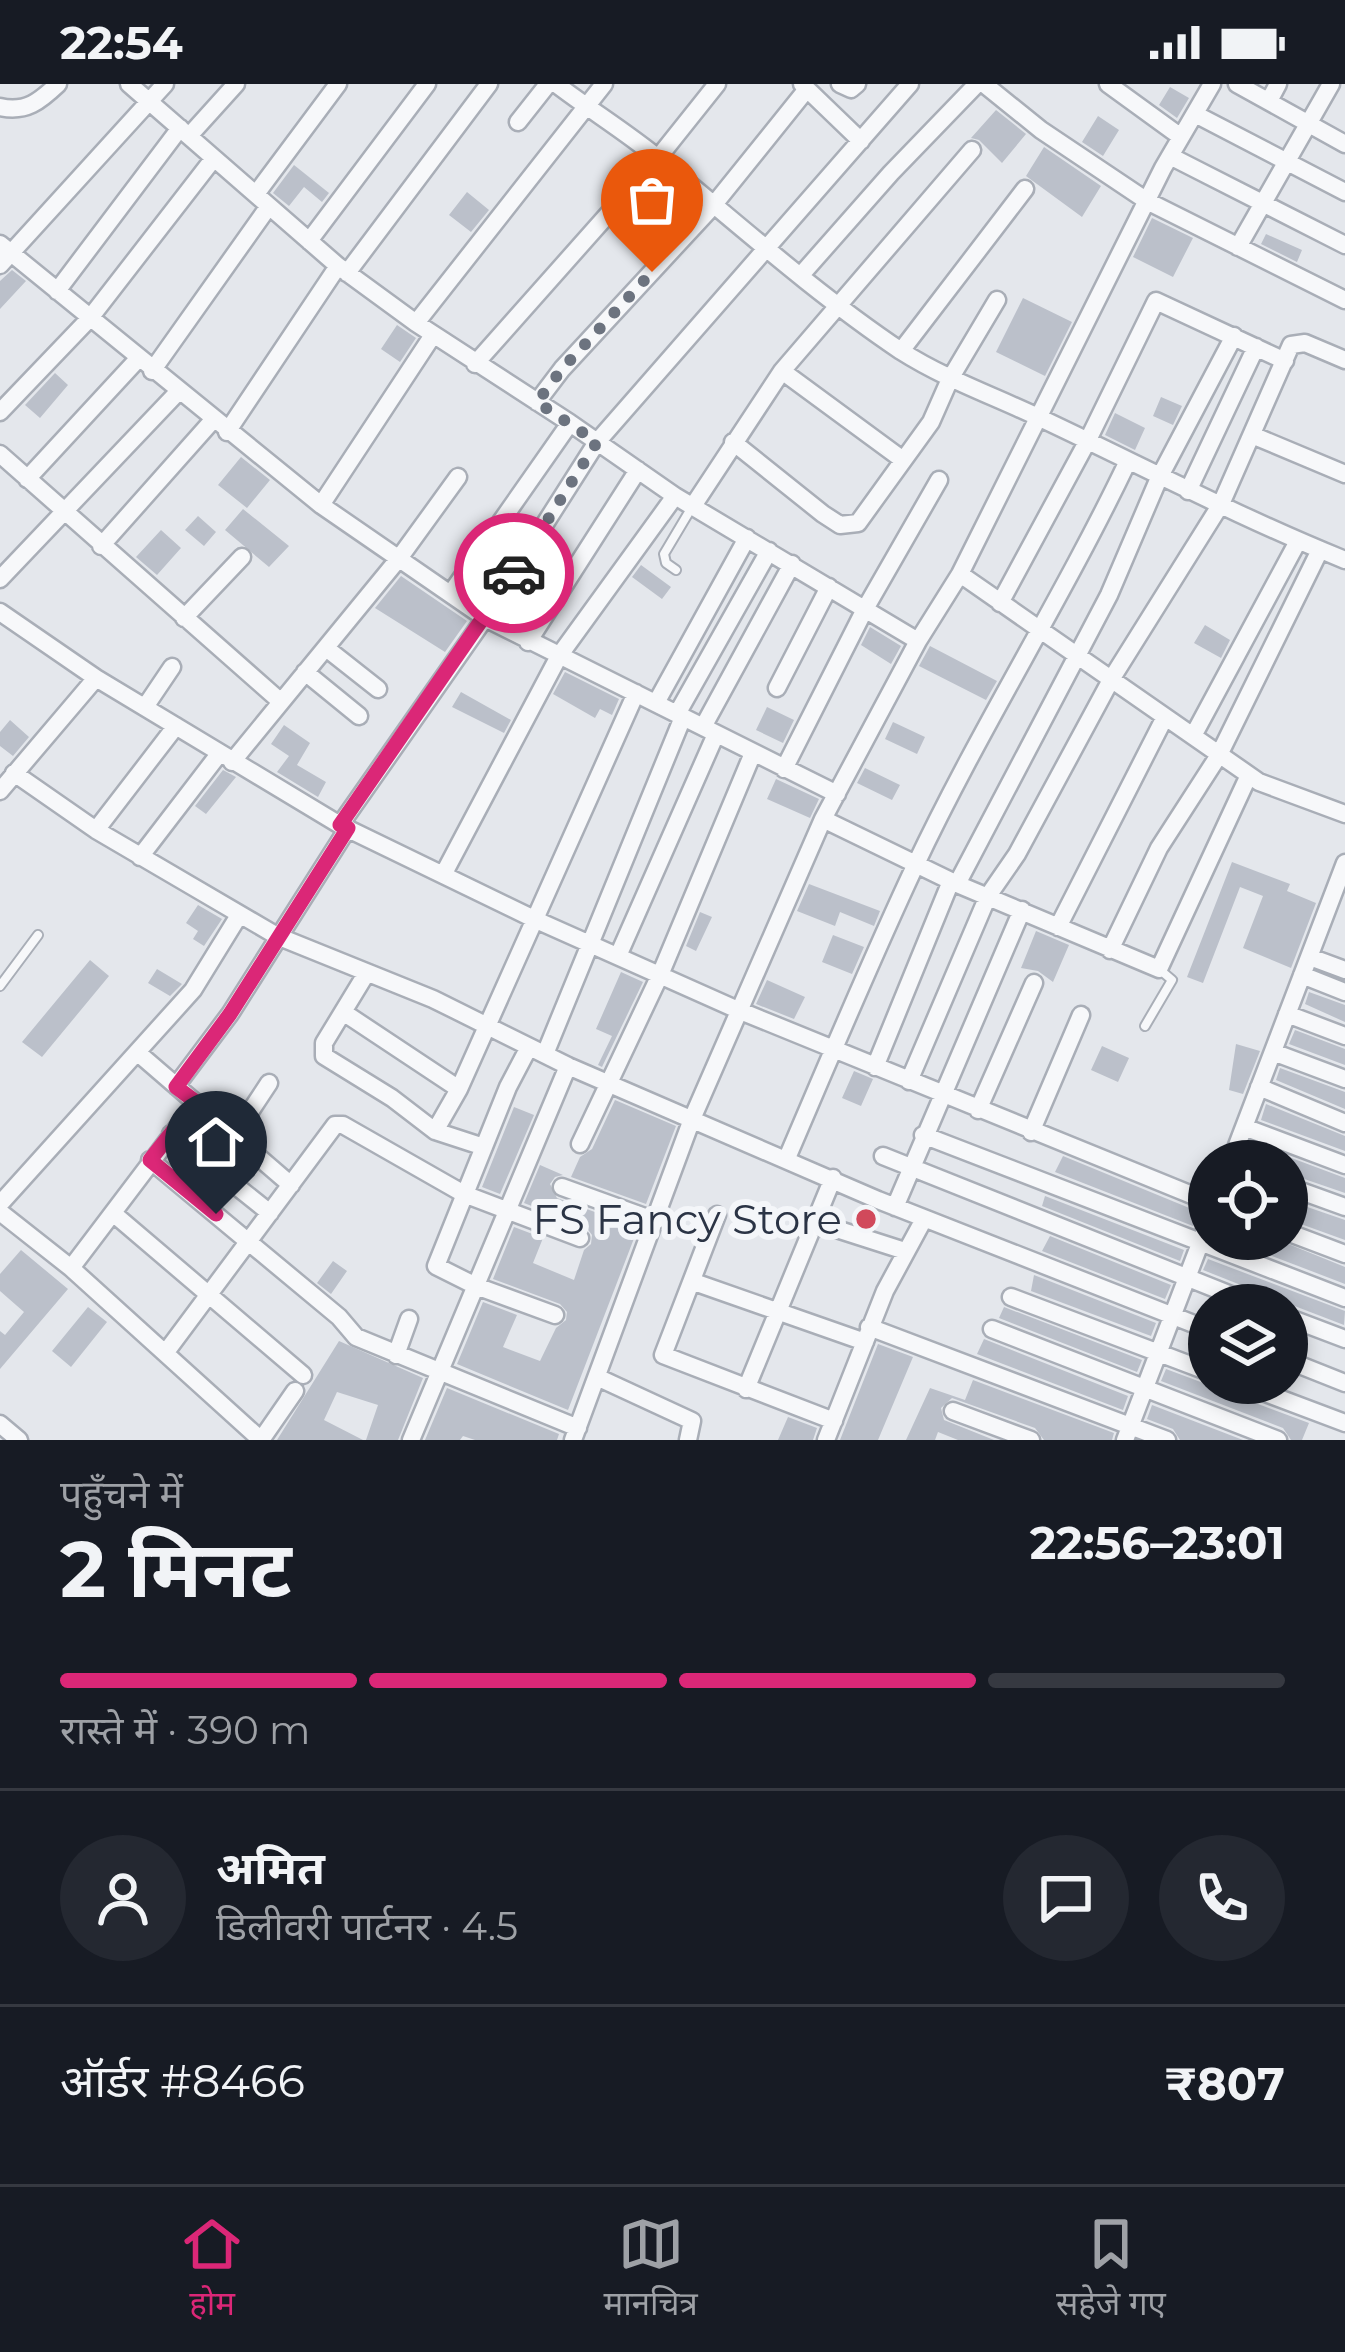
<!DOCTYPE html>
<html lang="hi">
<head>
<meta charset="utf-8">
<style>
  :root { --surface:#171b24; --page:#242831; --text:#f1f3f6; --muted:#9ea1a6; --line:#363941; --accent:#db2777 }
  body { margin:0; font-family:Montserrat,"Noto Sans Devanagari",sans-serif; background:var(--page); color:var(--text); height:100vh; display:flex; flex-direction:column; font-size:45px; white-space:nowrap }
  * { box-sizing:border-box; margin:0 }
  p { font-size:39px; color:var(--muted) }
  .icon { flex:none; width:66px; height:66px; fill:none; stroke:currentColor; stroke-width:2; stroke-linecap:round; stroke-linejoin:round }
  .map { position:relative; height:1356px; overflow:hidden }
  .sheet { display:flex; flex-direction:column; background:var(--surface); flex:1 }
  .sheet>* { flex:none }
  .fabs { position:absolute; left:1188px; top:1056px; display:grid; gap:24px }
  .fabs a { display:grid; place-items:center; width:120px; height:120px; border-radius:50%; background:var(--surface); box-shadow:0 6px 18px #0003; font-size:60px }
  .pin { position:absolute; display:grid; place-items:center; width:102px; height:102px; color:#fff; margin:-123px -51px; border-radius:50% 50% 50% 0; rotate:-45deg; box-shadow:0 0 12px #0007 }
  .pin .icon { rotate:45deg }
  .courier { position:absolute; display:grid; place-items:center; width:120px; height:120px; margin:-60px; border:9px solid #db2777; border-radius:50%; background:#fff; color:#222; box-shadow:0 3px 15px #0007 }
  .summary em { font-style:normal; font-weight:700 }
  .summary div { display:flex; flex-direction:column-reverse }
  .summary { display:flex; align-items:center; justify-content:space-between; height:204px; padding:0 60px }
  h1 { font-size:78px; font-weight:700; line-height:90px }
  .bar { display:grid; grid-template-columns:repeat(4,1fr); gap:18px 12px; align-content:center; height:144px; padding:0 60px }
  .bar i { height:15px; border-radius:9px; background:var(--line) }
  .bar .on { background:var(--accent) }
  .bar p { grid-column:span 4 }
  .line { display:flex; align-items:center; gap:30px; padding:0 60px; border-top:3px solid var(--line) }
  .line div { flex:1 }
  .round { display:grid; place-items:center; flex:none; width:126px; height:126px; border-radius:63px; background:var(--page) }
  .status { display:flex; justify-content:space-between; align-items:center; height:84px; padding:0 60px; background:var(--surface); direction:ltr }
  .status svg { height:33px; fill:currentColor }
  .tabs { display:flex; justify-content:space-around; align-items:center; height:168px; border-top:3px solid var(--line); background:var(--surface); font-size:33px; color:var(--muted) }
  .tabs a { display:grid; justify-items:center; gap:6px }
  .tabs .on { color:var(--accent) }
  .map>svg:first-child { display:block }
</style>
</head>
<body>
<div class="status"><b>22:54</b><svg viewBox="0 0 49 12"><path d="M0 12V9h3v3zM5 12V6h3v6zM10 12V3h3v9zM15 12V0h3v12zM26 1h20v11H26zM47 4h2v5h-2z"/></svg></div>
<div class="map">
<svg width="1345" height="1356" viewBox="0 0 1345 1356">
  <rect width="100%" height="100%" fill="#e4e7ec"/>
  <path fill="#bbc0ca" d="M1170,3L1189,14L1177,34L1159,21Z
    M996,26L1026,50L1002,79L979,56L971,54Z
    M1098,32L1119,46L1103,72L1082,58Z
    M1044,63L1101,102L1082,133L1026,92Z
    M294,81L329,109L322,118L304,103L289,122L273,109Z
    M467,108L489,126L471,148L449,131Z
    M1152,134L1193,154L1173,193L1133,173Z
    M1266,150L1302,166L1297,178L1261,160Z
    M12,186L26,197L0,225V197Z
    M1023,214L1072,238L1045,292L996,268Z
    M397,241L416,254L400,278L381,265Z
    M55,289L68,301L40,334L25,321Z
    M1161,313L1182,322L1173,341L1153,332Z
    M1115,329L1145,344L1135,366L1105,351Z
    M241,373L270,396L247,424L218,401Z
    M243,425L289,462L269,483L225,446Z
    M198,432L216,448L204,462L185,446Z
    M161,446L181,464L157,491L136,473Z
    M641,481L671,503L662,515L632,493Z
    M401,492L467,537L445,568L375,524Z
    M1205,541L1230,556L1221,574L1194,559Z
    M870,543L901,562L891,580L861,561Z
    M930,562L997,597L986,616L919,582Z
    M565,588L619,615L612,631L600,625L595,634L553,610Z
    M461,608L511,636L504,649L452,623Z
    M767,623L794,636L783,659L756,646Z
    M10,636L29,653L13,672L0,662V648Z
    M893,638L925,653L917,670L885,655Z
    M284,641L310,659L297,681L326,698L318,713L277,688L289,672L271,660Z
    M865,684L900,701L892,716L857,699Z
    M223,686L236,693L206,730L195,722Z
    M776,695L819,715L810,734L767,715Z
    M1232,778L1290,800L1287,807L1316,819L1291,884L1243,864L1263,812L1240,803L1203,899L1187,893Z
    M809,800L880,827L874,842L840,828L835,842L797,827Z
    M198,821L222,835L204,862L193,855L198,847L186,839Z
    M700,828L712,833L696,867L686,862Z
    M1036,847L1069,861L1053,898L1038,887L1021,884Z
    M833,851L864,863L852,890L822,878Z
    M90,876L109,892L42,973L22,958Z
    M157,885L182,900L170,912L148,899Z
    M621,888L643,898L602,983L598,981L612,952L596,945Z
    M767,896L805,913L794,935L756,920Z
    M1309,908L1345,921V938L1305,920Z
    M1295,946L1345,965V981L1289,960Z
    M1236,960L1260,967L1243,1010L1229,1006Z
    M1102,962L1129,974L1118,998L1091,986Z
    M1280,984L1345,1008V1025L1276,996Z
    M854,987L873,995L861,1022L842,1014Z
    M615,1016L676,1042L646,1120L571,1093L580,1073L592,1065Z
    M1266,1020L1345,1052V1067L1261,1036Z
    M514,1023L534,1031L500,1110L482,1103Z
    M1251,1059L1345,1094V1109L1287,1089V1077H1245Z
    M1063,1072L1199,1128L1193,1142L1055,1088Z
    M540,1081L563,1091L555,1093L550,1100L557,1114L638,1144L568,1326L457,1280L483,1218L517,1231L503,1263L540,1277L556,1244L566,1236L567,1228L560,1220L493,1195L514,1143L543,1154L533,1179L574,1196L584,1166L591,1160L592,1151L586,1143L524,1119Z
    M1045,1112L1184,1166L1180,1177L1042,1122Z
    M1287,1116L1345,1136V1156L1287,1135Z
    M1050,1152L1171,1201L1165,1215L1042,1167Z
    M1228,1155H1276L1345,1183V1200Z
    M21,1166L68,1205L0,1285V1247L5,1251L24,1228L0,1207V1190Z
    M1208,1175L1345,1227L1344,1241L1292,1221H1269L1261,1209L1203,1186Z
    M333,1177L347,1187L331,1210L317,1199Z
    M1034,1191L1156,1239L1151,1252L1031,1207Z
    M88,1223L107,1238L71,1283L52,1267Z
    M1004,1223L1142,1276L1137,1288L999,1234Z
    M984,1255L1128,1312L1123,1326L977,1270Z
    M339,1257L423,1294L398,1356H366L378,1321L337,1308L324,1336L363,1356H277Z
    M878,1260L913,1273L878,1356H840Z
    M1166,1285L1206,1300L1226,1299L1234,1311L1309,1339L1302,1356H1291L1283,1344L1161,1297Z
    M973,1296L1114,1349L1112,1356H1044L1035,1344L952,1314L941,1324L944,1336L994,1356H958L938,1348L935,1356H906L930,1304L965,1316Z
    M447,1304L559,1350L557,1356H475L463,1352L460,1356H425Z
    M1152,1321L1243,1356H1180L1173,1345L1147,1335Z
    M788,1333L817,1344L813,1356H778Z"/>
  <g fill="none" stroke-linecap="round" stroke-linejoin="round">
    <g stroke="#a9aeb7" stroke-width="12">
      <path id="lane" d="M676,486L666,479L664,470L692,423
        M0,902L38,851
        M1145,942L1172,896L1159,885"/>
    </g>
    <g stroke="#a9aeb7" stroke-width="21">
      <path id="street" d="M129,0L338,182L416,239L570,339L675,412L918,557
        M556,0C590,26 626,48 659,75C738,140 816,210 901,267C945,295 994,312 1040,334C1142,382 1241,434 1345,476
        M840,0L851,5L857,0
        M984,0L1041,46L1147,117L1345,216
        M1108,0L1181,53
        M1237,0L1345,60
        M807,5L861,57
        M1269,17L1278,0
        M0,23C26,29 40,17 58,0
        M1195,30L1345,108
        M518,38L548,0
        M189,52L236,0
        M1170,72L1345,161
        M256,110L338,0
        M309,157L427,0
        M0,160L321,421L485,534L837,710
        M1238,163L1331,0
        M0,181L165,0
        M347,189L489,0
        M801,191L891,89L977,0
        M57,207L180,44
        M416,239L604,0
        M901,267L1025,105
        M475,280L658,74L717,0
        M152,287L269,122
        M782,287L903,376
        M537,318L562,285L712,123L807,5L802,0
        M0,328L90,234L214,74
        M227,348L338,182
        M1252,351L1345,390
        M733,358L823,430L840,441L858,439L931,338L950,295L997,216
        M0,370L280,617
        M27,395L138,275
        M1188,407L1256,263
        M321,421L433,251
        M693,422L782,287L972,66
        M101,462L213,336
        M960,490L1259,698L1345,730
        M0,495L178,308
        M451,509L570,339
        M1000,519L1087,358L1156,217L1285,277
        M0,528L96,594L340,741L536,836L738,926L1209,1118
        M184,534L242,473
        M528,558L638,386
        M326,564L378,605
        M305,588L359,632
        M777,604L829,503
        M656,619L747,454
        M145,623L172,583
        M677,630L769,467
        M703,643L792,480
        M1193,652L1297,459
        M232,678L400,473L458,393
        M784,685L865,525L939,396
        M14,689L96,746L277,852L433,915L568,982L878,1116L1209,1246
        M0,707L96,594
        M823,735L957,800L1159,885L1249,691
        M340,741L485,534L597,358L910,0
        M96,746L176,642
        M140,773L219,670
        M443,791L559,572L675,412
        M957,800L1109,511L1159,394L1234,252
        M1058,843L1165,633
        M1110,866L1159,764L1219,671L1320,466
        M618,872L716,650
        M1310,873L1345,886
        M366,890L324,959V972L392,1014L435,1047L484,1063
        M1302,891L1345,908
        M343,928L459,1005
        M1287,930L1345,952
        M529,963L508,1003L436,1182L476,1202L555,1231
        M1273,968L1345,995
        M138,969L291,1101
        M545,970L683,633
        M875,983L951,797
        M909,997L988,812L1017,770L1112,594L1221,420L1291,261L1305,259L1345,276
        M176,1002L230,930L348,744
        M1259,1003L1345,1039
        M978,1026L1034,899
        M1244,1043L1345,1081
        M435,1047L459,1005L636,609
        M1031,1048L1081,931
        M171,1050L270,1129
        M923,1051L1345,1214
        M234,1052L269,999
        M580,1060L660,891L753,669
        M883,1072L1256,1221
        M787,1074C829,976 870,878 915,782C980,644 1062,515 1127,379
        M150,1076L339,1233L356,1253L578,1344
        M1231,1077L1345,779
        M1287,1102L1345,1123
        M562,1103L656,1137
        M0,1120L193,906L238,833
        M895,1123L1022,826
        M0,1128L71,1184L261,1356
        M114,1130L303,1291
        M717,1131L663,1271L834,1337
        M813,1144L827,1142L905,1167
        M1287,1148L1345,1170
        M71,1184L196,1019
        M694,1198L865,1258
        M1011,1213L1209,1288
        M1287,1233L1345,1255
        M869,1243L1167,1356
        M992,1245L1278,1356
        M166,1268L335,1041H343L464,1110L580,1154
        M396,1271L409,1235
        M1287,1276L1345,1299
        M599,1294L692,1337L688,1356
        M1239,1299L1345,1339
        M746,1305L833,1094
        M953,1327L1031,1356
        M0,1340L19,1356
        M261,1356L295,1307
        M411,1356L568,982
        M573,1356L692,1035L823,735L918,557L960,490L1163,84L1212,0
        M826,1356L885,1207L924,1135
        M1125,1356L1209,1136"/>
    </g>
    <use href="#lane" stroke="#f7f8fa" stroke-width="8"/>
    <use href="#street" stroke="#f7f8fa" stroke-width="16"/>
  </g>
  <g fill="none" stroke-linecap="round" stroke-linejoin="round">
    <path stroke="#6c737f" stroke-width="12" stroke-dasharray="0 21.6" d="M514,489L597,358L537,318L562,285L652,188"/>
    <path stroke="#db2777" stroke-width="15" d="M216,1130L150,1076L196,1018L176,1003L230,930L348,744L340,741L514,489"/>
  </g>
  <circle fill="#d1495b" stroke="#f4f6f9" stroke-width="4.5" cx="866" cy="1135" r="12"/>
  <g text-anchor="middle" stroke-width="12" stroke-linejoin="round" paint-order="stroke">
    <g font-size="42" fill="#2b3445" stroke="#f4f6f9" text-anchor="end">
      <text x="842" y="1150">FS Fancy Store</text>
    </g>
  </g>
</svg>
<div class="fabs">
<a><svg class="icon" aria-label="locate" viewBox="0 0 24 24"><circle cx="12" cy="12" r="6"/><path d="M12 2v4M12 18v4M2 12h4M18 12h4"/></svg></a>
<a><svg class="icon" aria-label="layers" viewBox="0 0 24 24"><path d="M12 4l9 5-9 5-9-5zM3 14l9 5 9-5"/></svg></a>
</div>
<div class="pin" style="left:652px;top:188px;background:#ea580c"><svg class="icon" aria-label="bag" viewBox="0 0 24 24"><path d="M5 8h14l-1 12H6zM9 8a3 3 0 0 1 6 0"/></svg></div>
<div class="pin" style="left:216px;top:1130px;background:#1f2937"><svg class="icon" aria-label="home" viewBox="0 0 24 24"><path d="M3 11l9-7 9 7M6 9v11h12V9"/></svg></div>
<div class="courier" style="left:514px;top:489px"><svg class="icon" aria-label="car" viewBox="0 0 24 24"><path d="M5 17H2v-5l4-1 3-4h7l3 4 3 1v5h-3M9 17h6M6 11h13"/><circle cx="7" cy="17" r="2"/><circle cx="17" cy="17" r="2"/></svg></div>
</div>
<section class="sheet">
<div class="summary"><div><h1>2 मिनट</h1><p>पहुँचने में</p></div><em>22:56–23:01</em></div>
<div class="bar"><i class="on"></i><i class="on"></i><i class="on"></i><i></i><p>रास्ते में · 390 m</p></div>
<div class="line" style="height:216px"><a class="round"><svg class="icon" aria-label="person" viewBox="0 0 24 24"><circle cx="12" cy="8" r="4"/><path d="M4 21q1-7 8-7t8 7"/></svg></a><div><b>अमित</b><p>डिलीवरी पार्टनर · 4.5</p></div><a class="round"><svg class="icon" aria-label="chat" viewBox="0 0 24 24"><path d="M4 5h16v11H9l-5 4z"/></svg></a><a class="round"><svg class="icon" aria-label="phone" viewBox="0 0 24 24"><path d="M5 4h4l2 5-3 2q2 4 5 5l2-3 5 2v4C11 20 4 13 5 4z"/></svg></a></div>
<div class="line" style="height:156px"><div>ऑर्डर #8466</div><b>₹807</b></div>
</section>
<nav class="tabs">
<a class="on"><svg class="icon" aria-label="home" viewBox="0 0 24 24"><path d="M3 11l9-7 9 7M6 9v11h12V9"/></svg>होम</a>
<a><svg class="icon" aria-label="map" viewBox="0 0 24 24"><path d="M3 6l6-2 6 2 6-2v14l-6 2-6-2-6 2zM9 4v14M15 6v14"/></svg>मानचित्र</a>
<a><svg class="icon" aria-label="saved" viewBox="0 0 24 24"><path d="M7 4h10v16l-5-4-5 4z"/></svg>सहेजे गए</a>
</nav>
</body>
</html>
